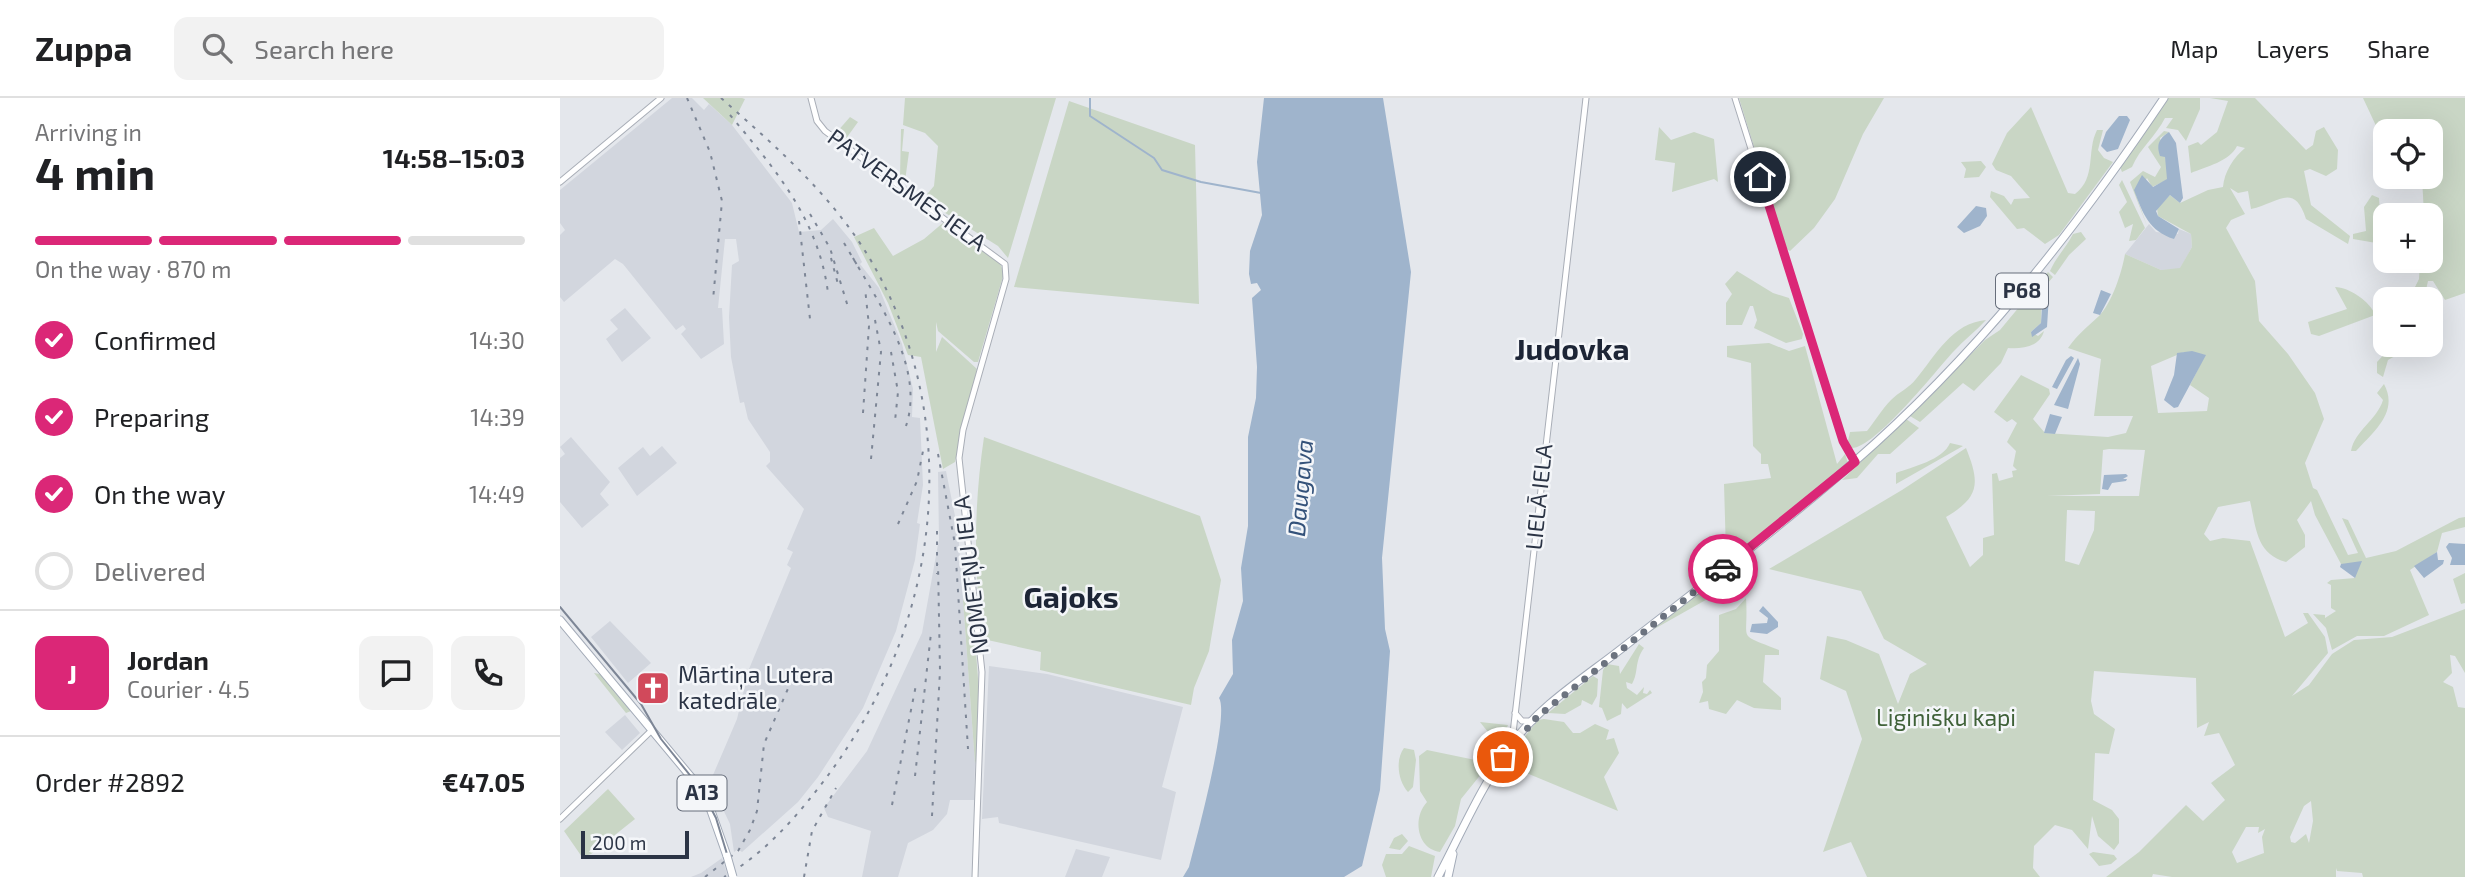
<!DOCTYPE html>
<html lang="en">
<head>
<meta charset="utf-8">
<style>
  :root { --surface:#fff; --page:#f2f2f2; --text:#202124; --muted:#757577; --line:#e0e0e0; --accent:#db2777 }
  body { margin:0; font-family:"Exo 2",sans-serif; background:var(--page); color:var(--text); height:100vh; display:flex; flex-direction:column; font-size:26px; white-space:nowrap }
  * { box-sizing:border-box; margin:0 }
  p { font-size:23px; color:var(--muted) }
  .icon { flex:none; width:38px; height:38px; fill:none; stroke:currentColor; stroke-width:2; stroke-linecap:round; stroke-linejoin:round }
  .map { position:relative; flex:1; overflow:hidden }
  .details { display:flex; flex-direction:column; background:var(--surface); width:560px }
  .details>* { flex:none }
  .controls { position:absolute; left:1813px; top:21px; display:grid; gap:14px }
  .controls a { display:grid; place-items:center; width:70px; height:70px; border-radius:14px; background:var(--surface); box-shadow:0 7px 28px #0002; font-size:35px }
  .scale { position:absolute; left:21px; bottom:18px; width:108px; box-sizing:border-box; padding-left:7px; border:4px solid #2b3445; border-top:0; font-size:19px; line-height:24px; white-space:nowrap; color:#2b3445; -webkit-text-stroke:5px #f4f6f9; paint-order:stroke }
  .pin { position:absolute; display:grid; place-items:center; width:60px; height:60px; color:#fff; margin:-30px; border:4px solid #fff; border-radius:50%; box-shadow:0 2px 7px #0007 }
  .courier { position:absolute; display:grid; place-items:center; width:70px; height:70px; margin:-35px; border:5px solid #db2777; border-radius:50%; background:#fff; color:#222; box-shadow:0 2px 9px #0007 }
  .summary em { font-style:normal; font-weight:700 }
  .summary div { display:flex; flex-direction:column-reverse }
  .summary { display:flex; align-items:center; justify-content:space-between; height:119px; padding:0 35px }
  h1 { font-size:46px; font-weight:700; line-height:52px }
  .bar { display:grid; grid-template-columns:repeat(4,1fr); gap:10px 7px; align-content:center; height:84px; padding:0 35px }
  .bar i { height:9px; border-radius:5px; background:var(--line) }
  .bar .active { background:var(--accent) }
  .bar p { grid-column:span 4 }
  .line { display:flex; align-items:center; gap:18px; padding:0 35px; border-top:2px solid var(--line) }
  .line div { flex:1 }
  .round { display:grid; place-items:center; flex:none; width:74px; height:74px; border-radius:14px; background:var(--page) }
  ol { padding:0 35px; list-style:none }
  li { display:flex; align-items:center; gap:21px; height:77px }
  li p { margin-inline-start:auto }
  li .icon { padding:7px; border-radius:50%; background:var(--accent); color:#fff; stroke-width:4 }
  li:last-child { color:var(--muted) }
  li i { width:38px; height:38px; border:4px solid var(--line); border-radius:50% }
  header { display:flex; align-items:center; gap:42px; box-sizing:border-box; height:98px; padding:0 35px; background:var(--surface); border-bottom:2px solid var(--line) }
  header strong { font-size:33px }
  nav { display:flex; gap:38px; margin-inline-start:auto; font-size:24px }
  .search { width:490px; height:63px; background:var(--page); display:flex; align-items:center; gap:18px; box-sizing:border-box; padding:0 24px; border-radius:14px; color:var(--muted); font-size:26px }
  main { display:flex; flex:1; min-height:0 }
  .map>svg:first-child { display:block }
</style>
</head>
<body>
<header>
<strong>Zuppa</strong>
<div class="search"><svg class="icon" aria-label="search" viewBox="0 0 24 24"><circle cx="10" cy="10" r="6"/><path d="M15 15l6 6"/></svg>Search here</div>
<nav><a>Map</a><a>Layers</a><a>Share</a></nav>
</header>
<main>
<section class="details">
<div class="summary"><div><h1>4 min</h1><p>Arriving in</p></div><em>14:58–15:03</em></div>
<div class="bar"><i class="active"></i><i class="active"></i><i class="active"></i><i></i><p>On the way · 870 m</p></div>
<ol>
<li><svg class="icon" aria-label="check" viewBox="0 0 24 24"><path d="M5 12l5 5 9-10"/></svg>Confirmed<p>14:30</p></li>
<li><svg class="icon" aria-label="check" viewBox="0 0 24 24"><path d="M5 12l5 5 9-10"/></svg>Preparing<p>14:39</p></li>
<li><svg class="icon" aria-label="check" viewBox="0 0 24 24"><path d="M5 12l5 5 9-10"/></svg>On the way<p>14:49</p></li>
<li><i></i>Delivered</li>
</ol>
<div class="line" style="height:126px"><b class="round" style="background:var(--accent);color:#fff">J</b><div><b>Jordan</b><p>Courier · 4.5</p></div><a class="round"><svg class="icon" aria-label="chat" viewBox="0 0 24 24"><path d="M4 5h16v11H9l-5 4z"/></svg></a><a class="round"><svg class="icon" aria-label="phone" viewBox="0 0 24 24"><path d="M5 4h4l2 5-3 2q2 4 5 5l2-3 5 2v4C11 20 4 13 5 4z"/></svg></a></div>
<div class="line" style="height:91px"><div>Order #2892</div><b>€47.05</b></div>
</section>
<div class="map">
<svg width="1905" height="779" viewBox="0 0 1905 779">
  <rect width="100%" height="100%" fill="#e4e7ec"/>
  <path fill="#d2d6de" d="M112,0H132L144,12L149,6L172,27L232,105L239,134L261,132L273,121L292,144L302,164L300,166L319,190L342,246L353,291L352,319L360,320L363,387L357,425L360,426L355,462L336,533L303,610L258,679L238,704L182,754L178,751L174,754L170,726L150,684L177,621L189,571L231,470L227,467L233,454L227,451L244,411L206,368L210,364V354L188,321L184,304L180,305L171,259L169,219L172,167L179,163L176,141H165L158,210H162L164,246L141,261L121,236L126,231L123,227L116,232L63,166L55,161L4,204L0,199V137L5,132L0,125V92Z
    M1589,126L1596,134L1618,136L1619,131L1631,136L1632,149L1620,171L1601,172L1565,156Z
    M65,210L91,240L62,264L46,241L58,231L50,222Z
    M11,339L50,384L40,396L49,407L22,430L0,404V360L5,356L0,349Z
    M102,348L117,365L77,398L58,370L83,349L90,358Z
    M386,373L398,433L415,666L414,702H390L387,716L373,732L348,745L338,779H302L311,733L268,719L264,710L307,653L362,535L379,441L378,374Z
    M50,523L91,565L68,585L31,539Z
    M429,568L487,576L623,609L602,689L616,694L601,762L439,725L438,719L422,721Z
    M65,617L80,635L62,652L45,634Z
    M516,751L550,759L542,779H505Z
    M162,760L168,779H131L141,775Z"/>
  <path fill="#c9d6c5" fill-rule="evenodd" d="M143,0H182L185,1L172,27Z
    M345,0H496L448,160L438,148L363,101L374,88L378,48L365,35L343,27Z
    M1179,0H1324L1303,36L1275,101L1254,130L1230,153L1225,150Z
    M1607,0H1640V11L1626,43L1618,32L1606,30L1613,20H1605C1596,38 1580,50 1572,69L1562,74L1560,69Z
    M1650,0H1695L1746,52L1753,47L1756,33L1764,29L1778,52L1777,71L1766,78L1750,71L1744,73L1751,107L1790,138L1788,146L1746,121C1734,83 1717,106 1691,111L1688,93L1678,95L1670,90L1685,116L1671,122L1666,130L1695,183L1699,223L1728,256L1755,295L1764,321L1745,365L1753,390L1757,392L1788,457L1798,455L1782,420L1788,422L1806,460L1836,453L1899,420L1905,419V429L1882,435L1877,454L1850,472L1869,517L1824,538H1797L1772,552L1766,530L1753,516L1765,517V520L1776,513L1771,510V487L1767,485L1771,482L1795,480L1791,466H1781L1755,417L1751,403L1737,422L1745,437V449L1726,464C1696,456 1696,429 1690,403L1658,409L1644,436L1650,443L1663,440L1690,443L1725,539L1748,525L1743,515H1748L1765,539L1768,555L1732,598L1749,587L1772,556L1794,542L1832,539L1905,511V575L1895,558L1890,557L1892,575L1883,584L1893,589L1898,609L1905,610V779H1803L1802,775L1777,773L1776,770V779H1612L1593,776L1592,779H1546L1579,754L1626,707L1643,723L1665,702L1651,685L1675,667L1659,635L1644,638L1649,624L1637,630L1636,580L1534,573L1531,603L1534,616L1555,631L1549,656L1535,655L1533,702L1552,712L1559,721V745L1554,752L1538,738L1532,718L1528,751L1512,732L1495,727L1474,748L1473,770L1480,779H1307L1291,744L1263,754L1302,641L1286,593L1260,581L1267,538L1286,542L1319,556L1338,606L1350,576L1367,566L1324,541L1301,493L1209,471L1342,392L1406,350C1420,385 1420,399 1386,419L1410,469L1423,457V440L1434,437L1432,376L1437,375L1439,383L1453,379L1452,373L1457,372L1453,368L1456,353L1447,344L1457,325L1452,321L1447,324L1434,314L1461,277L1489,291L1490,296L1473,321L1485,335L1548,339L1566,335L1573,318H1534L1541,261L1508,250C1519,235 1526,230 1539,218C1552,205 1562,174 1565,156L1601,172L1620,170L1632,149L1631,136L1598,118L1597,110L1610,97L1620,105L1648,92L1663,89C1664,74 1674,59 1685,50L1677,48C1670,63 1646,69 1631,75L1628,48L1638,44L1641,47L1657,34L1668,3ZM1624,254L1645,257L1630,287L1649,300L1647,313L1598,315L1591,268ZM1549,351L1585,352L1579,398H1487L1540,396L1543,352ZM1507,412L1535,413L1534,432L1519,467L1505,463ZM1751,703L1753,723L1749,745L1746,736L1735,745L1731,744L1730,739L1744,708ZM1686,729H1699L1698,735L1705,731L1702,739L1704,755L1677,765L1672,754Z
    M1803,0H1905V195L1885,202L1873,183H1868L1864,201H1854L1852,195L1859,181L1860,163H1871V117H1864L1862,79H1871V33H1825V47Z
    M509,3L635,47L639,206L454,189Z
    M1471,9L1508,95L1515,96C1537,79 1526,54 1537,32H1543L1538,52L1544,60L1553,64L1499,137L1485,146L1464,130L1457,131L1430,99L1431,93L1444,98L1451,107L1454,101L1470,100L1451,78L1436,72L1432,66L1447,35Z
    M290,19L298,24L285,42L276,35Z
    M1099,29L1111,42L1134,34L1154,41L1158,84L1154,81L1112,94L1115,65L1095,62Z
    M341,31H344L342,53L349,54L345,83L340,80Z
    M1604,33L1609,34L1600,40L1609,74L1607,82L1592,89L1587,80L1576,97L1587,128L1570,84L1583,73L1595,79L1601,69L1588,49Z
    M1421,63L1426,69L1419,79L1404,80L1406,71L1401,64Z
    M1562,82L1585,130L1576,142L1569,143L1573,126L1565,130L1559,114L1567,104L1559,87Z
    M1812,97L1819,100L1820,117L1825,121V153L1822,146L1793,141V136L1806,133L1804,109Z
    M384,124L439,163L444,175L418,264H414L378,233L376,224V254L382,239L417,271L395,364L383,371L361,259L348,257L328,205L294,139L314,130L333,158L364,141Z
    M1521,134L1526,141L1509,157L1495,177L1490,173C1496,159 1506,150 1513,136Z
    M1177,173L1213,195L1229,200L1243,236L1242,241L1226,245L1194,230L1197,222L1193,208H1190L1182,227H1166V205L1172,196L1165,186Z
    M1488,174L1493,179L1482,192L1481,225L1471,234L1478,238L1484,233C1480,249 1462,251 1448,250L1441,265L1414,293L1403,285L1360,324L1350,318L1425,242L1440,232Z
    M1775,189C1789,189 1811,204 1815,217L1759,238L1751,236L1748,224L1787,211Z
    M1426,222C1416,233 1404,242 1394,253C1377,271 1314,352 1291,350L1288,343L1290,334L1307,333C1315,323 1322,311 1331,302C1339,294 1349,290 1356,281C1376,257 1392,225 1426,222Z
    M1209,245L1229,253L1245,248L1277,366L1285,356L1288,365L1185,448L1166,455L1164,386L1211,380L1208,366H1201V356L1193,348L1191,265L1167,259V248Z
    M1829,247H1855L1828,262L1823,279L1817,275V264L1829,251Z
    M1824,286C1839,314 1814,333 1796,353H1791C1795,332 1817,322 1823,302L1817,295Z
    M1346,321L1359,330L1330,356H1318L1297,380L1282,382Z
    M424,339L640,418L661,482L649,553L634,590L631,607L480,572L481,554L423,541C413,473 414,406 424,339Z
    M1390,345L1403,348L1336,386V375C1352,369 1383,362 1390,345Z
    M1172,468L1197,473L1089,534Z
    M1905,475V505L1901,506L1893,481Z
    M407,492C415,526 426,635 415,666L403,502Z
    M1186,500C1189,546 1175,534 1219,552V557H1205L1203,584L1221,600V612L1194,610L1177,602L1166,616L1149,611L1148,603L1139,605L1143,594L1142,584L1146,580L1147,567L1159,553V517L1176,511Z
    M1079,546L1084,550C1074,564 1079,574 1072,586L1066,584L1067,590L1077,597L1084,589L1083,595L1087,596L1090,592L1092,595L1067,611L1062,605L1061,616L1047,623L1042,610L1039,609L1043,572L1047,566L1059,568L1060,576Z
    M34,575L40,576L71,613L66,615Z
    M1033,578L1038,581L1037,598L1032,607L1022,602L1021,607L1005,616L988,615Z
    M984,621L1004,624L1013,635H1020L1035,626L1049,632L1046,642L1054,640L1059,655L1044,679L1058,713L947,667L945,663L978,622Z
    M920,624L948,627L939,648Z
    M844,650L854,652L856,662L853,689L848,694C838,683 835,662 844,650Z
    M867,652L925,664L926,670L901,701L895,728L880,754C857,751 852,720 867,704L860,693L859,658Z
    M48,691L75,721L31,756L22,759L4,733Z
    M842,736L848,743L840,752L829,750L834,740Z
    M849,748L875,758L871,779H826L822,767L826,756H842Z
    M1533,754L1554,757L1557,761L1551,766L1539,768L1529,756Z"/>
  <path fill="#9fb4cc" d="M704,0H823L851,174L822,460L825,531L830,553L820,692L802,768L784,779H623L629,769C636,742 670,617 659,600L673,576L672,542L683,503L681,470L688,428V339L696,300L697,269L692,200L701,192L697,185L691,186L689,176L690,153L702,117L697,64Z
    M1559,18H1567L1570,22L1558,51L1547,54L1541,48L1546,34Z
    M1609,34L1616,45L1623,100L1620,105L1610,97L1596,113L1598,118L1619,131L1614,141C1589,133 1583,116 1574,92L1582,77L1593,89L1607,81L1605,59L1600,58C1596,46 1599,41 1609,34Z
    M1416,108L1426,110L1427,118L1420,128L1404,135L1397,129Z
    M1541,192L1551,196L1540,217L1533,215Z
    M1483,194L1489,197L1487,229L1472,239L1471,234L1481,225Z
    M1632,253L1646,257L1618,309L1614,310L1604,302L1614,277L1617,255Z
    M1511,258L1514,260L1497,291L1492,289L1506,262Z
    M1518,260L1520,266L1508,311L1494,307Z
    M1490,316L1502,319L1495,336L1484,335Z
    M1566,376L1568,378L1563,381H1567L1566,383L1552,385L1548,392L1542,391L1544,377Z
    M1889,445L1905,446V467H1890L1892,460L1886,449Z
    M1877,454L1878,462H1884L1883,466L1864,480L1854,468Z
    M1802,463L1795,480L1780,469L1781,466Z
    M1203,508L1218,524V529L1207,536L1190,534L1192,526L1207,525L1208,520L1199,513Z"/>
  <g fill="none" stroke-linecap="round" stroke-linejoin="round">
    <path stroke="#9fb4cc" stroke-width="2" d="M530,0V18L594,60L602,72L641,84L701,95"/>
    <g stroke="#a9aeb7" stroke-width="7">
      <path id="secondary" d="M251,0L257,23L265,33L445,166L446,181L403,332L399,360L422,574L415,779
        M1175,0L1283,343L1295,364
        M0,84L101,0
        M955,615L962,623H973
        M952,644L1026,0
        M0,721L92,632"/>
    </g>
    <g stroke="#a3abb8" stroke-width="9">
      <path id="primary" d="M0,522L136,685L150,710L167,758
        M878,779C900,737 923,685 951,647C979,608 1024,580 1061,551C1139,490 1218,431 1293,365C1415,259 1514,134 1604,0
        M888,779L893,756"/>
    </g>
    <use href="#secondary" stroke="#fff" stroke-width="5"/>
    <use href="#primary" stroke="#fff" stroke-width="7"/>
    <path stroke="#7d8696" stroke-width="2" d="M0,509L81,606L101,641L141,691L156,720L174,779"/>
    <path stroke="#7d8696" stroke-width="2" stroke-dasharray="3.5 7" stroke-linecap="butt" d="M127,0L150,54L162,103L153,202
      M161,0C221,53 281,105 319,177C405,339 376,531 269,676C239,716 208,753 164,779
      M170,17C215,71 259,122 268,195
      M250,116L270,150L288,209
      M239,123L250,221
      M284,145L297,167
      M271,160L279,190
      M293,160C320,207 365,271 346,328
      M331,254L338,294L335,323
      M303,315L309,228L305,190
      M378,356L395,446L408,651
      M311,361L321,254L315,222
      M338,426L357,383L363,353
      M377,433V476
      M355,678L371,535
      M332,707L356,587
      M372,718L380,573L378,466
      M145,779L178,753L190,732L197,713L204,646L230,586
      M244,779L252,733L276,690"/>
    <g stroke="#a3abb8" stroke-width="9" stroke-linecap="butt">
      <path id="primary-bridge" d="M167,758L173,779"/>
    </g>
    <use href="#primary-bridge" stroke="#fff" stroke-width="7"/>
  </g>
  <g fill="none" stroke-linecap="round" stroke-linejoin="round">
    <path stroke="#6c737f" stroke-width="7" stroke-dasharray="0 12.6" d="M943,659L977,619L1163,471"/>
    <path stroke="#db2777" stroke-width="9" d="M1163,471L1295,364L1283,343L1200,79"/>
  </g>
  <defs>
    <g id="church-square" transform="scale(1.75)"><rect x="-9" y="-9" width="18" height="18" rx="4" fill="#d1495b" stroke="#f4f6f9"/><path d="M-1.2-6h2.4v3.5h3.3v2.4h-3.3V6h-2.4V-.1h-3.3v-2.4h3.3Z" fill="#fff"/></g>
  </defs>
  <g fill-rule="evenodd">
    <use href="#church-square" x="93" y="590"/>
  </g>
  <g text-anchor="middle" stroke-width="5" stroke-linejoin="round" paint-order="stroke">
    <g fill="#f4f6f9" stroke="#676e7b" stroke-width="2">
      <rect x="1436" y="175.5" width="52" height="35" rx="5"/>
      <rect x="117.5" y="677.5" width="49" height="35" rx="5"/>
    </g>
    <g font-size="21" font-weight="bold" fill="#2b3445">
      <text x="1462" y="200">P68</text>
      <text x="142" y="702">A13</text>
    </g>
    <g font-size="23" fill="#2b3445" stroke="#f4f6f9">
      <text transform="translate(347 92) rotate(36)" y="8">PATVERSMES IELA</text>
      <text transform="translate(979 399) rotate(-84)" y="8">LIELĀ IELA</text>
      <text transform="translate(411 477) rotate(-97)" y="8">NOMETŅU IELA</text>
    </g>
    <g font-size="23" fill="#2b3445" stroke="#f4f6f9" text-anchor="start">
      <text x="118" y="585">Mārtiņa Lutera<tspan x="118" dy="26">katedrāle</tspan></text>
    </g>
    <g font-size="23" fill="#3f6138" stroke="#f4f6f9">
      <text x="1386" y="628">Liginišķu kapi</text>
    </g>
    <g font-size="24" font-style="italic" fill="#34527a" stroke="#f4f6f9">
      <text transform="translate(741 390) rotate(-85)" y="8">Daugava</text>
    </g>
    <g font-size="30" font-weight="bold" fill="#1d2536" stroke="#f4f6f9">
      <text x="1012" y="262">Judovka</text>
      <text x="511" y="510">Gajoks</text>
    </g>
  </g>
</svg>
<div class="controls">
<a><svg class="icon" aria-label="locate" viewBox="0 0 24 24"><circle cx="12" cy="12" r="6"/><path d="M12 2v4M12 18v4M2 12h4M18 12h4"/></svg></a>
<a>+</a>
<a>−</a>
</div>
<div class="scale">200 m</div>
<div class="pin" style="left:943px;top:659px;background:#ea580c"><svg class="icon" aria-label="bag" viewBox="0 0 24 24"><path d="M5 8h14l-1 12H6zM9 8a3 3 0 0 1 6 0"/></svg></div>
<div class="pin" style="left:1200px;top:79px;background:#1f2937"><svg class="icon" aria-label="home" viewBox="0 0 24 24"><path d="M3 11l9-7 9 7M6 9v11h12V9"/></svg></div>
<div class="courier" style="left:1163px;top:471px"><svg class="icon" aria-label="car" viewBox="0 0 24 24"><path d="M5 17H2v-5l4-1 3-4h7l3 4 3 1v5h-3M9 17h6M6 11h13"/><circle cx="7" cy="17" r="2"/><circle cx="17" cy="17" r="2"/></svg></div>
</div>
</main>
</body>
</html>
